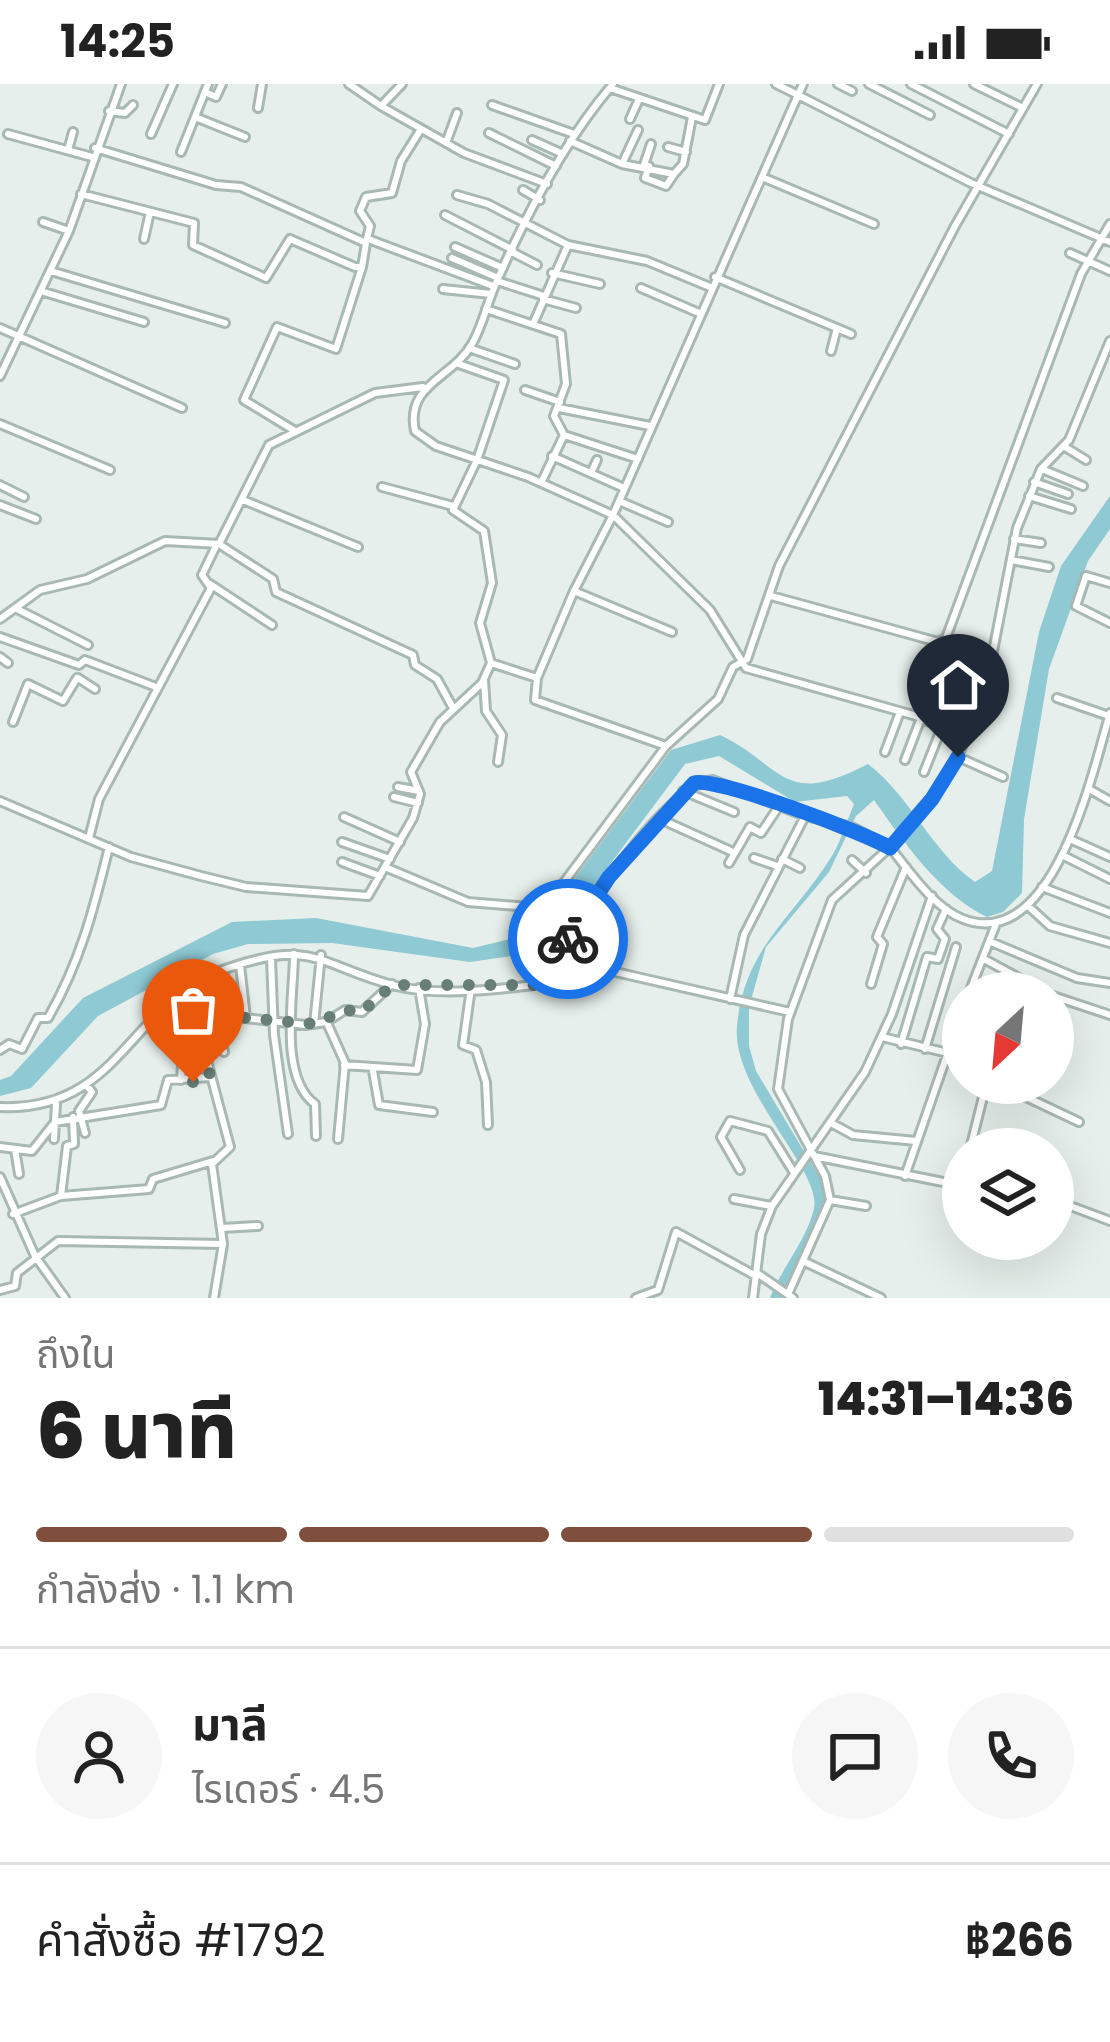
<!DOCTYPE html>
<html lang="th">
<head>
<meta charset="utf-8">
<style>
  :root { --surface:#fff; --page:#f6f6f6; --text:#222; --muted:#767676; --line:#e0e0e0; --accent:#804e3d }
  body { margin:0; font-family:Poppins,"Noto Sans Thai",sans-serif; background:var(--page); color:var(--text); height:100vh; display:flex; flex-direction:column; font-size:45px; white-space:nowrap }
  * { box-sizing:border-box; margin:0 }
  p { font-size:39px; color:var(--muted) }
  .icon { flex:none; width:66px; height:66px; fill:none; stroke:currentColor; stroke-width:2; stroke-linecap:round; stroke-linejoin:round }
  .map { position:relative; height:1214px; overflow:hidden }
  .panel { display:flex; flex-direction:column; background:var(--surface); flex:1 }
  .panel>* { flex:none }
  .needle { width:78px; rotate:206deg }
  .controls { position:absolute; left:942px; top:888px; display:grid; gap:24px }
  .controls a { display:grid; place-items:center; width:132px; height:132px; border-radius:50%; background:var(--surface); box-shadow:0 12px 48px #0002; font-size:60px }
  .pin { position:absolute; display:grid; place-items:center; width:102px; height:102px; color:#fff; margin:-123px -51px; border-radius:50% 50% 50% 0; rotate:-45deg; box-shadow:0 0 12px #0007 }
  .pin .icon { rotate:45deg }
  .courier { position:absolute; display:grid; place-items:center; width:120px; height:120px; margin:-60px; border:9px solid #1a73e8; border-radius:50%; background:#fff; color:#222; box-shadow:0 3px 15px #0007 }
  .head em { font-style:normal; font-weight:800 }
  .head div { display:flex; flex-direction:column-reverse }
  .head { display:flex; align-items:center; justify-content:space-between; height:204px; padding:0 36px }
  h1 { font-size:78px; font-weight:800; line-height:90px }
  .bar { display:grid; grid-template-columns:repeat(4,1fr); gap:18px 12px; align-content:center; height:144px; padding:0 36px }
  .bar i { height:15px; border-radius:9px; background:var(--line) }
  .bar .selected { background:var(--accent) }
  .bar p { grid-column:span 4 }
  .line { display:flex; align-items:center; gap:30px; padding:0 36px; border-top:3px solid var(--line) }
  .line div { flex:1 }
  .round { display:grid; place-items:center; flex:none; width:126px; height:126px; border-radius:63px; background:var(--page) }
  .status { display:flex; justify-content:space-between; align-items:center; height:84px; padding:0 60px; background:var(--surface); direction:ltr }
  .status svg { height:33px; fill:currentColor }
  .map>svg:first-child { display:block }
</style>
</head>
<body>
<div class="status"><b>14:25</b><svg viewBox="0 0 49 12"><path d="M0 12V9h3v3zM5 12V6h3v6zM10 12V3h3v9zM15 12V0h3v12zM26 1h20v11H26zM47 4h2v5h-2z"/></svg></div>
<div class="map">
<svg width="1110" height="1214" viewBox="0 0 1110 1214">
  <rect width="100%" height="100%" fill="#e6efeb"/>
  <path fill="#8ec9d4" d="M1110,412V445L1088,477L1049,585L1024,735L1022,809L1003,828L987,833C940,811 903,757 874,716L856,732L829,788L766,863L749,923V962L756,987L827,1106L823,1129L782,1214H770C781,1185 808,1154 814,1124C822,1087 731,1005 737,942C744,866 789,838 828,778C840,761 846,739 854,720L847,712L795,718L719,672L685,680L578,823L525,870L470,878L332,859L248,860L213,870L98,932L31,1004L0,1012V996L11,992L83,914L232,838L316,834L473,864L522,852L544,835L671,666L720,651C785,682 781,725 868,680C912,714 930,766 975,798L992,787L1039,548L1061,482Z"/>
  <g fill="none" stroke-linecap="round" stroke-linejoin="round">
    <g stroke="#a8b8b2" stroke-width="12">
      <path id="minor" d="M349,0L381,22
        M402,0L381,22L464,69L547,100
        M613,0C564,57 526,131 496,199C487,219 483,241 472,260C453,294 405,300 415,347L436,362L528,393L613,431L710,526L746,584L913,631L966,653
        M803,0L798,11L971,99L1110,158
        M838,0L852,7
        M869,0L930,31
        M911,0L1009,50
        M974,0L1023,24
        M610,4L705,36L719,0
        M205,8L216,13L222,0
        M492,21L574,50
        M258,24L262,0
        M109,27L125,29L133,21
        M195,33L245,53
        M630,35L639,15
        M489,49L556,82
        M8,50L92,73
        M151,50L173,0
        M532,56L563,70
        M570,57L622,80L674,90L683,80L692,33
        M446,59L457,29
        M668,63L686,68
        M95,64L216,101L241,103L366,159L370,142L360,127L366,113L392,109L401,77L421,45
        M68,66L73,48
        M181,68L208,0
        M622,80L638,46
        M644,81L651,60
        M649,82L645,94L666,102L674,90
        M762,93L874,140
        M523,106L540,116
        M81,110L194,139L193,161L266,194L290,155L355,183H362L366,159
        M457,111L488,120L568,161L534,238
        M445,131L513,166
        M43,138L69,147
        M144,155L150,128
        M368,155L493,202
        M568,161L647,177L710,203
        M455,163L503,184
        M512,168L537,181
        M1070,169L1110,187
        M452,174L498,194
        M51,187L225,239
        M552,189L600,200
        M715,193L851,250
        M497,197L544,212
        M641,204L699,229
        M443,205L491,210
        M44,208L144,238
        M543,215L576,224
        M486,225L561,250L566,300L554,332L564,351L541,399
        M0,244L182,324
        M1110,257L1069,356L1041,385L1017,444L988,593L958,673L932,715L890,763C909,787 934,824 963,835C1054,870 1093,686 1110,629
        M469,264L515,280
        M831,267L837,244
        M0,292L69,147L121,0
        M525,306L560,318
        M559,324L650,342
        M0,340L110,386
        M295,347L244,316L277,243L336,265L362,183
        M564,351L638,375
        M1065,363L1086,376
        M552,372L624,404
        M1042,385L1083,402
        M591,389L597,376
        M1034,398L1068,410
        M0,401L24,413
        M382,403L453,422
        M1029,412L1071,425
        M243,416L358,463
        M619,417L668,438
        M0,421L36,435
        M1014,455L1041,459
        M219,460L273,495L276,508L413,571L415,581L437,595L453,624
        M1011,476L1049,483
        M1110,499L1086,492L1076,522L1110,539
        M210,500L272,541
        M771,512L938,558L946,554L1081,190L1110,140
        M17,525L88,561
        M0,535L40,506L87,495L165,457L219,460L269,361L375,309L423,303
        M672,548L574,507L613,431L798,11L776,0
        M0,553L79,581L85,576L156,603
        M0,573L8,579
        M491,579L537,594L574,507
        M78,594L95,605
        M537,594L535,616L666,662
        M918,594L981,615
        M484,596L486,627L502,651L498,678
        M1057,614L1109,632
        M13,638L28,600L63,617L77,594
        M885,668L900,628
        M958,673L1003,693
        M905,676L921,634
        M924,688L942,643
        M398,703L419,707
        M1089,705L1110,717
        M683,707L734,728
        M394,713L418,719
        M0,717L131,773L201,792L246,803L368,812L413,734L420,710L411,688L440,638L482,599L491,579L480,539L492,499L484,447L453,426L477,376L504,296L456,279
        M344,733L400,758
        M660,735L733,768
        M89,754L99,715L211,504L202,491L216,462
        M1070,755L1110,773
        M342,758L390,775
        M1062,771L1110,795
        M754,774L777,782
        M782,775L800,784
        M852,776L866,789
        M342,778L380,792
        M729,779L750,743L761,749L779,722
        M385,783L468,818L542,824L573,842
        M1042,803L1110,829
        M1027,821L1050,842L1110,859
        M544,825L666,662L718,615L733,583L747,575L779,482L955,142L1037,0
        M991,858L1077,894L1110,899
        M563,867L598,884L790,928
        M294,870C294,911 278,993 315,1020L316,1052
        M271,874L274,951L288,1050
        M984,875L1047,909
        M240,881L246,934
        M217,888L223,938
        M871,900L883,860L877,853L906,783
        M471,904L463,961L476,966L486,998L488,1041
        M969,909L996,840
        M1053,912L1110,931
        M730,915L744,851L805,732
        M161,930L171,957L183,966L181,996
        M327,939L345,979L338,1055
        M314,940L321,871
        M217,942L224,968
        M205,947L237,933L305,941L326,938L345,926L362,928L392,900
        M882,953L948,969
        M901,960L927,873L938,875L945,855L937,845L946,825
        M925,965L956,863
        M0,966L9,960L22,965L38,934H48C80,879 94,824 109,763
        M344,981L417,986L425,940L419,904
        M373,987L379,1021L433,1028
        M0,1023C122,1028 129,916 228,884C316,854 319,882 396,902C436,912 493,906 534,901C556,888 563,862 576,841C598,807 674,698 713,696L805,732L852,743L890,763L832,816L788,935L778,1005L825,1092L830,1116L788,1210
        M833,1040L853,1051L916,1057
        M85,1049L79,1027L92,1008L86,1001
        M54,1055L56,1020
        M0,1063L32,1067L55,1038L161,1021L168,996L210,993
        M15,1065L19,1090
        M970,1065L984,1009L1022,1011L1079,1038
        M814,1072L963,1102
        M740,1086L721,1053L730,1037L768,1047L793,1087
        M905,1092L963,925
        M0,1093L35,1172L65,1214
        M61,1112L149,1105L153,1095L213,1077
        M734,1115L771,1122
        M830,1116L866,1122
        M1053,1126L1065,1120L1110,1137
        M13,1130L61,1112L67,1062L74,1060L73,1033
        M222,1144L258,1142
        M805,1178L881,1214
        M757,1189L793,1214
        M0,1206L15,1202L17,1189L58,1157L223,1160L212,1080L230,1063L205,969L196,899
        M214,1214L223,1160
        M636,1214L658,1206L676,1148L756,1192
        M753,1214L761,1150L772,1122L865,988L892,930L932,812"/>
    </g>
    <use href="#minor" stroke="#fff" stroke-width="6"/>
  </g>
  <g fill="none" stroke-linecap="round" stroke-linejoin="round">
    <path stroke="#687f78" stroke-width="12" stroke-dasharray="0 21.6" d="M193,998L210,993L204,947L237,933L314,940L345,926L362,928L392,901H534L545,894L568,855"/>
    <path stroke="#1a73e8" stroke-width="15" d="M568,855L609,793L694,699C715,692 865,749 890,764L932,715L958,673"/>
  </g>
</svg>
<div class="controls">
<a><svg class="needle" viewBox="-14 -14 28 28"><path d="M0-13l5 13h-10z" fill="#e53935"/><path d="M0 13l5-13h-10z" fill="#767676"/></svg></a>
<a><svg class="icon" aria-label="layers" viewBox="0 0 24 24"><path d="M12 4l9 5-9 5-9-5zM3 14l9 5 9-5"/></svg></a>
</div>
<div class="pin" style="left:193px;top:998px;background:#ea580c"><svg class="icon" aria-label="bag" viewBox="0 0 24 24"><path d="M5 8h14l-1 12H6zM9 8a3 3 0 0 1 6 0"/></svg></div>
<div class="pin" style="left:958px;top:673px;background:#1f2937"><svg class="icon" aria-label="home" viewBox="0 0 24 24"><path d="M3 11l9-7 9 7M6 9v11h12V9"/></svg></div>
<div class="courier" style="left:568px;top:855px"><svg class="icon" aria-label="bike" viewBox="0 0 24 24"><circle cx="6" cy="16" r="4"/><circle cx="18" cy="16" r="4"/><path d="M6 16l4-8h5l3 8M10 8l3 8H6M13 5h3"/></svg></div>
</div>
<section class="panel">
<div class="head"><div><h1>6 นาที</h1><p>ถึงใน</p></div><em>14:31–14:36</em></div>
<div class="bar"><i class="selected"></i><i class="selected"></i><i class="selected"></i><i></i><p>กำลังส่ง · 1.1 km</p></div>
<div class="line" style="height:216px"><a class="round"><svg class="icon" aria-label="person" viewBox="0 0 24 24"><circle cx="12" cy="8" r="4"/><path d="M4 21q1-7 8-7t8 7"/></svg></a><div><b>มาลี</b><p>ไรเดอร์ · 4.5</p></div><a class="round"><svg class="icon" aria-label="chat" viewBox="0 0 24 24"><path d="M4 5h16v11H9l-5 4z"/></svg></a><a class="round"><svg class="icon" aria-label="phone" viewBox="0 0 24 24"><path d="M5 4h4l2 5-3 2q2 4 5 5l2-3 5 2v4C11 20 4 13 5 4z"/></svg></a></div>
<div class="line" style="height:156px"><div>คำสั่งซื้อ #1792</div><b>฿266</b></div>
</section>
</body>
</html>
